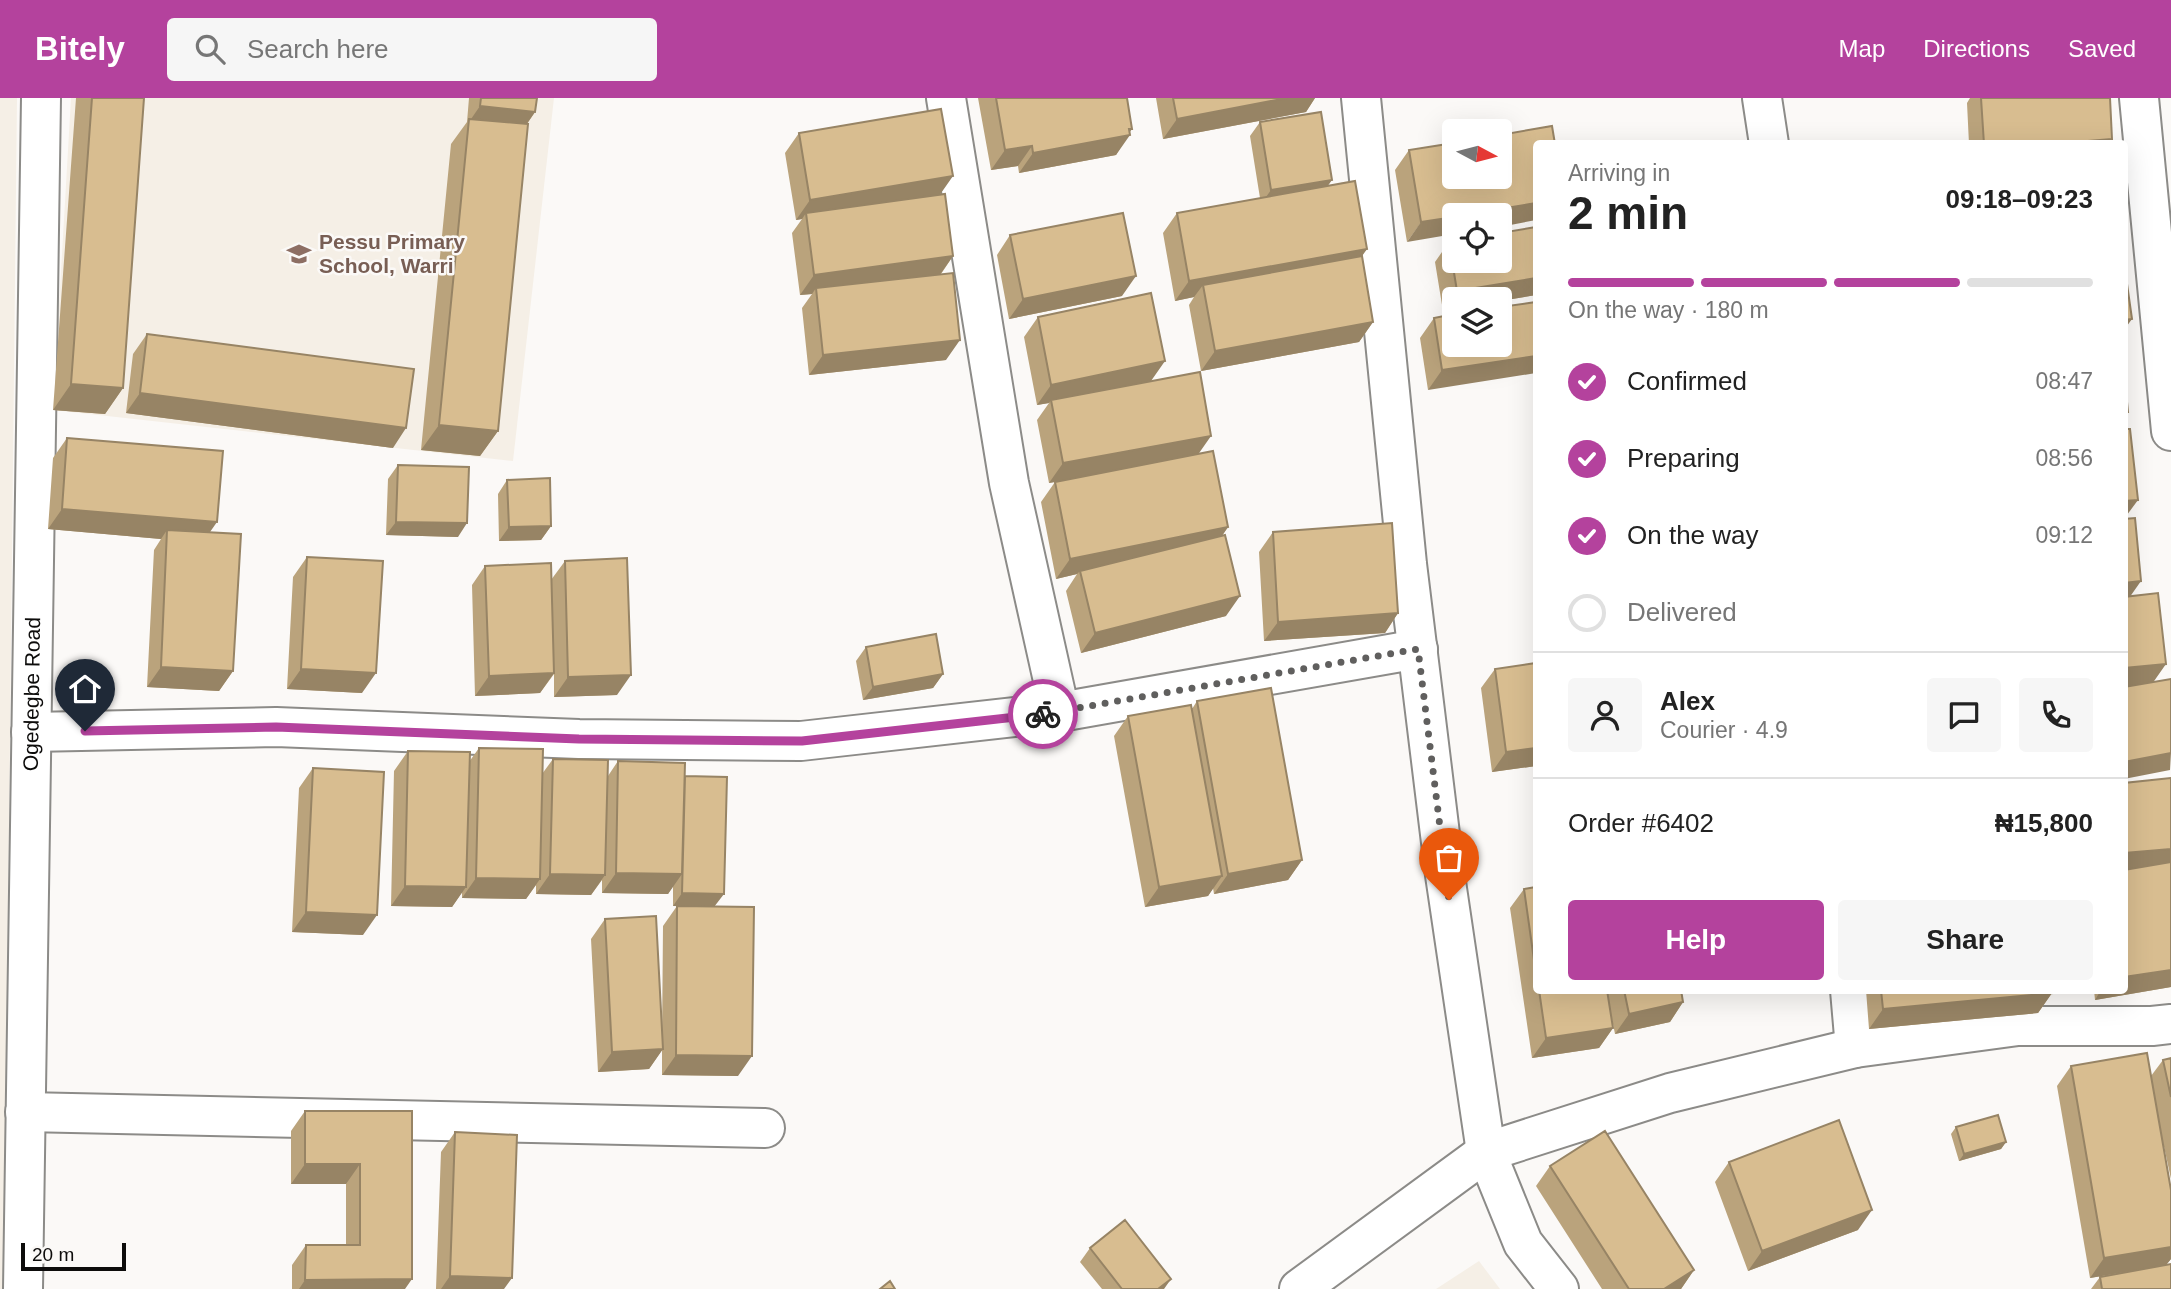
<!DOCTYPE html>
<html lang="en">
<head>
<meta charset="utf-8">
<style>
  :root { --surface:#fff; --page:#f6f6f6; --text:#222; --muted:#767676; --line:#e0e0e0; --accent:#b4429d }
  body { margin:0; font-family:Helvetica,sans-serif; background:var(--page); color:var(--text); height:100vh; display:flex; flex-direction:column; font-size:26px; white-space:nowrap }
  * { box-sizing:border-box; margin:0 }
  p { font-size:23px; color:var(--muted) }
  .icon { flex:none; width:38px; height:38px; fill:none; stroke:currentColor; stroke-width:2; stroke-linecap:round; stroke-linejoin:round }
  .map { position:relative; flex:1; overflow:hidden }
  .panel { position:absolute; left:1533px; top:42px; width:595px; height:854px; display:flex; flex-direction:column; background:var(--surface); border-radius:7px; box-shadow:0 7px 28px #0002 }
  .panel>* { flex:none }
  .needle { width:46px; rotate:97deg }
  .fabs { position:absolute; left:1442px; top:21px; display:grid; gap:14px }
  .fabs a { display:grid; place-items:center; width:70px; height:70px; border-radius:7px; background:var(--surface); box-shadow:0 7px 28px #0002; font-size:35px }
  .scale { position:absolute; left:21px; bottom:18px; width:105px; box-sizing:border-box; padding-left:7px; border:4px solid #0d0c0b; border-top:0; font-size:19px; line-height:24px; white-space:nowrap; color:#0d0c0b; -webkit-text-stroke:5px #fbf9f7; paint-order:stroke }
  .pin { position:absolute; display:grid; place-items:center; width:60px; height:60px; color:#fff; margin:-72px -30px; border-radius:50% 50% 50% 0; rotate:-45deg; box-shadow:0 0 7px #0007 }
  .pin .icon { rotate:45deg }
  .courier { position:absolute; display:grid; place-items:center; width:70px; height:70px; margin:-35px; border:5px solid #b4429d; border-radius:50%; background:#fff; color:#222; box-shadow:0 2px 9px #0007 }
  .overview em { font-style:normal; font-weight:800 }
  .overview div { display:flex; flex-direction:column-reverse }
  .overview { display:flex; align-items:center; justify-content:space-between; height:119px; padding:0 35px }
  h1 { font-size:46px; font-weight:800; line-height:52px }
  .bar { display:grid; grid-template-columns:repeat(4,1fr); gap:10px 7px; align-content:center; height:84px; padding:0 35px }
  .bar i { height:9px; border-radius:5px; background:var(--line) }
  .bar .active { background:var(--accent) }
  .bar p { grid-column:span 4 }
  .line { display:flex; align-items:center; gap:18px; padding:0 35px; border-top:2px solid var(--line) }
  .line div { flex:1 }
  .round { display:grid; place-items:center; flex:none; width:74px; height:74px; border-radius:7px; background:var(--page) }
  ol { padding:0 35px; list-style:none }
  li { display:flex; align-items:center; gap:21px; height:77px }
  li p { margin-inline-start:auto }
  li .icon { padding:7px; border-radius:50%; background:var(--accent); color:#fff; stroke-width:4 }
  li:last-child { color:var(--muted) }
  li i { width:38px; height:38px; border:4px solid var(--line); border-radius:50% }
  .action { display:flex; gap:14px; margin-top:auto; padding:14px 35px }
  .action a { flex:1; height:80px; border-radius:7px; background:var(--accent); color:#fff; font-size:28px; font-weight:800; line-height:80px; text-align:center }
  .action a+a { background:var(--page); color:var(--text) }
  header { display:flex; align-items:center; gap:42px; box-sizing:border-box; height:98px; padding:0 35px; background:var(--accent); color:#fff }
  header strong { font-size:33px }
  nav { display:flex; gap:38px; margin-inline-start:auto; font-size:24px }
  .search { width:490px; height:63px; background:var(--page); display:flex; align-items:center; gap:18px; box-sizing:border-box; padding:0 24px; border-radius:7px; color:var(--muted); font-size:26px }
  .map>svg:first-child { display:block }
</style>
</head>
<body>
<header>
<strong>Bitely</strong>
<div class="search"><svg class="icon" aria-label="search" viewBox="0 0 24 24"><circle cx="10" cy="10" r="6"/><path d="M15 15l6 6"/></svg>Search here</div>
<nav><a>Map</a><a>Directions</a><a>Saved</a></nav>
</header>
<div class="map">
<svg width="2171" height="1191" viewBox="0 0 2171 1191">
  <rect width="100%" height="100%" fill="#fbf9f7"/>
  <path fill="#f5efe6" d="M0,0H17L4,1191H0Z
    M71,0H554L513,363L53,312Z
    M1479,1163L1500,1191H1436Z"/>
  <g fill="none" stroke-linecap="round" stroke-linejoin="round">
    <g stroke="#8c8b88" stroke-width="42">
      <g id="street">
        <path d="M946,0L1009,385L1060,614"/>
        <path d="M1361,0L1407,466L1445,777L1486,1054L1523,1145L1559,1191"/>
        <path d="M1762,0L1769,46"/>
        <path d="M2139,0L2171,333"/>
        <path d="M31,634L276,629L579,641L801,643L1060,614L1418,551"/>
        <path d="M1850,892L1855,950"/>
        <path d="M25,1014L765,1030"/>
        <path id="s1" d="M23,1191L41,0"/>
        <path d="M1299,1191L1486,1054L1670,995L1855,950L2018,928H2152L2171,926"/>
      </g>
    </g>
    <use href="#street" stroke="#fff" stroke-width="38"/>
  </g>
  <path fill="#baa37c" d="M76,0H144L123,290L105,316L53,312Z
    M469,0H537L535,14L527,26L498,333L480,358L421,352L451,46L467,24Z
    M978,0H1127L1129,35L1116,57L1019,75L1018,68L991,72Z
    M1156,0H1315L1306,14L1163,41Z
    M1970,0H1981L2112,41L2109,46H1969L1967,5Z
    M1260,24L1328,88L1367,151L1361,158L1373,224L1359,244L1201,273L1189,207L1194,199L1175,203L1163,135L1177,115L1260,100L1250,38Z
    M799,35L939,97L953,158L941,176L946,262L809,277L802,210L812,196L800,197L792,135L802,121L796,122L785,55Z
    M1409,52L1454,79L1407,144L1395,72Z
    M1536,129V197L1500,203V201H1454V211L1443,213L1435,164L1449,144Z
    M1010,137L1122,198L1009,221L997,157Z
    M1536,204L1428,292L1420,240L1434,220Z
    M1038,219L1151,283L1199,356L1228,429L1222,438L1226,518L1081,555L1066,493L1077,476L1056,481L1041,404L1055,384L1083,379L1049,385L1037,322L1049,305L1037,307L1024,239Z
    M147,236L393,350L126,315L133,256Z
    M67,340L210,434L233,573L219,593L147,589L154,452L161,441L48,431L53,360Z
    M398,367L458,439L386,437L388,381Z
    M507,382L551,428L541,442L499,443L498,396Z
    M1273,434L1398,515L1385,535L1264,543L1259,454Z
    M307,459L362,595L287,591L293,479Z
    M565,463L617,597L554,599V576L540,595L475,598L472,487L485,468L551,482Z
    M866,549L943,576L933,590L863,602L856,563Z
    M1536,565V668L1492,674L1481,590L1495,571Z
    M1197,603L1302,762L1288,782L1214,796L1213,790L1208,798L1145,809L1114,638L1128,618L1192,611Z
    M479,650L542,676L553,661L608,678L618,663L684,680L715,809L738,978L662,977V952L649,971L598,974L591,841L605,821L662,942L663,828L677,808H673V788L668,796L602,795V782L591,797L536,796V787L526,801L462,800V794L452,809L391,808L394,673L408,653L469,664Z
    M313,670L363,837L292,834L299,690Z
    M2171,680V889L2095,902L2094,892H2124Z
    M1536,789V892H1681L1683,904L1670,924L1615,936L1612,921L1613,930L1599,950L1532,960L1510,810L1524,791Z
    M1866,892H2051L2052,895L2038,915L1869,931Z
    M2171,960V1081L2163,1044L2171,1092V1161L2166,1167L2090,1180L2057,988L2071,968L2151,978L2163,962Z
    M305,1013H412L405,1191H292V1167L306,1147H346V1086H291V1033Z
    M1956,1029L2006,1044L2001,1051L1959,1063L1951,1036Z
    M455,1034L504,1191H436L441,1054Z
    M1729,1064L1858,1132L1748,1173L1715,1084Z
    M1550,1068L1694,1172L1681,1191H1602L1536,1088Z
    M1090,1150L1164,1191H1102L1080,1164Z
    M2100,1179L2171,1191H2091Z"/>
  <path fill="#978465" d="M1287,0H1315L1306,14L1163,41L1177,21Z
    M480,8L535,14L521,34L469,24Z
    M1132,31L1127,38L1130,37L1116,57L1019,75L1033,55Z
    M2112,41L2109,46H2052Z
    M1032,48L1018,68L991,72L1005,52Z
    M953,78L939,98L806,115L802,121L796,122L810,102Z
    M1332,82L1322,96L1261,106L1271,92Z
    M1536,105V122L1500,129V117H1463Z
    M1454,119V136L1407,144L1421,124Z
    M1367,151L1353,171L1203,187L1194,199L1175,203L1189,183Z
    M953,158L939,178L816,190L812,196L800,197L814,177Z
    M1136,178L1122,198L1009,221L1023,201Z
    M1536,180V197L1500,203V201H1454V211L1443,213L1457,193Z
    M2132,221L2124,232V222Z
    M1373,224L1359,244L1201,273L1215,253Z
    M960,242L946,262L809,277L823,257Z
    M1536,258V275L1428,292L1442,272Z
    M1165,263L1151,283L1051,302L1049,305L1037,307L1051,287Z
    M71,286L123,290L105,316L53,312Z
    M140,295L406,330L393,350L126,315Z
    M439,327L498,333L480,358L421,352Z
    M1211,338L1197,358L1049,385L1063,365Z
    M2138,402L2124,421V403Z
    M62,411L217,424L203,444L167,432L161,441L48,431Z
    M396,424L467,425L458,439L386,437Z
    M551,428L541,442L499,443L509,429Z
    M1228,429L1214,449L1080,473L1077,476L1056,481L1070,461Z
    M2141,483L2127,503H2124V485Z
    M1240,498L1226,518L1081,555L1095,535Z
    M1398,515L1385,535L1264,543L1278,524Z
    M2166,566L2152,586L2124,589V570Z
    M161,569L233,573L219,593L147,589Z
    M301,571L376,575L362,595L287,591Z
    M554,575L540,595L475,598L489,578Z
    M943,576L933,590L863,602L873,589Z
    M631,577L617,597L554,599L568,579Z
    M1536,650V668L1492,674L1506,654Z
    M2171,655L2170,672L2124,681V664Z
    M2171,751V769L2124,774V755Z
    M1302,762L1288,782L1214,796L1228,776Z
    M616,775L682,776L668,796L602,795Z
    M550,776L605,777L591,797L536,796Z
    M1222,778L1208,798L1145,809L1159,789Z
    M476,780L540,781L526,801L462,800Z
    M405,788L466,789L452,809L391,808Z
    M682,795L724,796L714,809L673,808Z
    M306,814L377,817L363,837L292,834Z
    M2171,872V889L2095,902L2101,892H2124V879Z
    M2052,895L2038,915L1869,931L1883,911Z
    M1683,904L1670,924L1615,936L1629,916Z
    M1613,930L1599,950L1532,960L1546,940Z
    M663,951L649,971L598,974L612,954Z
    M676,957L752,958L738,978L662,977Z
    M2006,1044L2001,1051L1959,1063L1964,1056Z
    M305,1066H360L346,1086H291Z
    M1872,1112L1858,1132L1748,1173L1762,1153Z
    M2171,1149V1161L2166,1167L2090,1180L2104,1160Z
    M1694,1172L1681,1191H1664Z
    M450,1178L512,1180L504,1191H441Z
    M412,1181L405,1191H299L305,1182Z
    M1171,1181L1164,1191H1158Z"/>
  <path fill="#d8bd90" stroke="#978465" stroke-width="2" d="M92,0H144L123,290L71,286Z
    M481,0H537L535,14L480,8Z
    M996,0H1127L1132,31H1129L1130,37L1033,55L1032,48L1005,52Z
    M1173,0H1287L1177,21Z
    M1981,0H2110L2112,41L2052,46H1984Z
    M941,11L953,78L810,102L799,35Z
    M1321,14L1332,82L1271,92L1260,24Z
    M469,21L528,26L498,333L439,327Z
    M1552,28L1555,46H1536V105L1463,117H1454V119L1421,124L1409,52L1454,45V79H1500V37Z
    M1355,83L1367,151L1189,183L1177,115Z
    M945,96L953,158L814,177L806,115Z
    M1123,115L1136,178L1023,201L1010,137Z
    M1536,129V180L1457,193L1449,144L1454,143V163H1500V135Z
    M1362,158L1373,224L1215,253L1203,187Z
    M2124,165L2132,221L2124,222Z
    M953,175L960,242L823,257L816,190Z
    M1151,195L1165,263L1051,287L1038,219Z
    M1536,204V258L1442,272L1434,220L1454,216V247H1500V209Z
    M147,236L414,271L406,330L140,295Z
    M2124,273L2128,314H2124Z
    M1200,274L1211,338L1063,365L1051,302Z
    M2124,331H2130L2138,402L2124,403Z
    M67,340L223,353L217,424L62,411Z
    M1213,353L1228,429L1070,461L1055,384Z
    M398,367L469,369L467,425L396,424Z
    M550,380L551,428L509,429L507,382Z
    M2135,420L2141,483L2124,485V421Z
    M1392,425L1398,515L1278,524L1273,434Z
    M167,432L241,436L233,573L161,569Z
    M1225,437L1240,498L1095,535L1080,473Z
    M307,459L383,463L376,575L301,571Z
    M627,460L631,577L568,579L565,463Z
    M551,465L554,575L489,578L485,468Z
    M2158,495L2166,566L2124,570V499Z
    M936,536L943,576L873,589L866,549Z
    M1536,565V650L1506,654L1495,571Z
    M2171,581V655L2124,664V589Z
    M1271,590L1302,762L1228,776L1197,603Z
    M1191,607L1222,778L1159,789L1128,618Z
    M479,650L543,651L540,781L476,780Z
    M408,653L470,654L466,789L405,788Z
    M553,661L608,662L605,777L550,776Z
    M618,663L685,665L682,776L616,775Z
    M313,670L384,674L377,817L306,814Z
    M685,678L727,679L724,796L682,795Z
    M2171,680V751L2124,755V685Z
    M2171,764V872L2124,879V772Z
    M1536,789V876L1524,791Z
    M677,808L754,809L752,958L676,957Z
    M656,818L663,951L612,954L605,821Z
    M1539,892H1607L1613,930L1546,940Z
    M1624,892H1681L1683,904L1629,916Z
    M1881,892H2051L2052,895L1883,911Z
    M2147,955L2171,1092V1149L2104,1160L2071,968Z
    M2171,960V999L2163,962Z
    M305,1013H412V1181L305,1182L306,1147H360V1066H305Z
    M1998,1017L2006,1044L1964,1056L1956,1029Z
    M1839,1022L1872,1112L1762,1153L1729,1064Z
    M1605,1033L1694,1172L1664,1191H1629L1550,1068Z
    M455,1034L517,1037L512,1180L450,1178Z
    M1125,1122L1171,1181L1158,1191H1122L1090,1150Z
    M2171,1166V1191H2102L2100,1179Z
    M890,1183L895,1191H880Z"/>
  <g fill="none" stroke-linecap="round" stroke-linejoin="round">
    <path stroke="#605f5e" stroke-width="7" stroke-dasharray="0 12.6" d="M1043,616L1418,551L1449,802"/>
    <path stroke="#b4429d" stroke-width="9" d="M85,633L276,629L579,641L802,643L1043,616"/>
  </g>
  <defs>
    <g id="school-bare" transform="scale(1.89)"><path d="M0-5L7-2L0 1L-7-2ZM-4 1L0 2.5L4 1V4Q0 6-4 4Z" fill="#8d6e63" stroke="#fbf9f7" stroke-width="2.5" paint-order="stroke"/></g>
  </defs>
  <g fill-rule="evenodd">
    <use href="#school-bare" x="299" y="156"/>
  </g>
  <g text-anchor="middle" stroke-width="5" stroke-linejoin="round" paint-order="stroke">
    <g font-size="21" font-weight="bold" fill="#785e54" stroke="#fbf9f7" text-anchor="start">
      <text x="319" y="151">Pessu Primary<tspan x="319" dy="24">School, Warri</tspan></text>
    </g>
    <g font-size="21" fill="#0d0c0b" stroke="#fbf9f7">
      <text dy="7" stroke="none"><textPath href="#s1" startOffset="595">Ogedegbe Road</textPath></text>
    </g>
  </g>
</svg>
<div class="fabs">
<a><svg class="needle" viewBox="-14 -14 28 28"><path d="M0-13l5 13h-10z" fill="#e53935"/><path d="M0 13l5-13h-10z" fill="#767676"/></svg></a>
<a><svg class="icon" aria-label="locate" viewBox="0 0 24 24"><circle cx="12" cy="12" r="6"/><path d="M12 2v4M12 18v4M2 12h4M18 12h4"/></svg></a>
<a><svg class="icon" aria-label="layers" viewBox="0 0 24 24"><path d="M12 4l9 5-9 5-9-5zM3 14l9 5 9-5"/></svg></a>
</div>
<div class="scale">20 m</div>
<div class="pin" style="left:1449px;top:802px;background:#ea580c"><svg class="icon" aria-label="bag" viewBox="0 0 24 24"><path d="M5 8h14l-1 12H6zM9 8a3 3 0 0 1 6 0"/></svg></div>
<div class="pin" style="left:85px;top:633px;background:#1f2937"><svg class="icon" aria-label="home" viewBox="0 0 24 24"><path d="M3 11l9-7 9 7M6 9v11h12V9"/></svg></div>
<div class="courier" style="left:1043px;top:616px"><svg class="icon" aria-label="bike" viewBox="0 0 24 24"><circle cx="6" cy="16" r="4"/><circle cx="18" cy="16" r="4"/><path d="M6 16l4-8h5l3 8M10 8l3 8H6M13 5h3"/></svg></div>
<section class="panel">
<div class="overview"><div><h1>2 min</h1><p>Arriving in</p></div><em>09:18–09:23</em></div>
<div class="bar"><i class="active"></i><i class="active"></i><i class="active"></i><i></i><p>On the way · 180 m</p></div>
<ol>
<li><svg class="icon" aria-label="check" viewBox="0 0 24 24"><path d="M5 12l5 5 9-10"/></svg>Confirmed<p>08:47</p></li>
<li><svg class="icon" aria-label="check" viewBox="0 0 24 24"><path d="M5 12l5 5 9-10"/></svg>Preparing<p>08:56</p></li>
<li><svg class="icon" aria-label="check" viewBox="0 0 24 24"><path d="M5 12l5 5 9-10"/></svg>On the way<p>09:12</p></li>
<li><i></i>Delivered</li>
</ol>
<div class="line" style="height:126px"><a class="round"><svg class="icon" aria-label="person" viewBox="0 0 24 24"><circle cx="12" cy="8" r="4"/><path d="M4 21q1-7 8-7t8 7"/></svg></a><div><b>Alex</b><p>Courier · 4.9</p></div><a class="round"><svg class="icon" aria-label="chat" viewBox="0 0 24 24"><path d="M4 5h16v11H9l-5 4z"/></svg></a><a class="round"><svg class="icon" aria-label="phone" viewBox="0 0 24 24"><path d="M5 4h4l2 5-3 2q2 4 5 5l2-3 5 2v4C11 20 4 13 5 4z"/></svg></a></div>
<div class="line" style="height:91px"><div>Order #6402</div><b>₦15,800</b></div>
<div class="action"><a>Help</a><a>Share</a></div>
</section>
</div>
</body>
</html>
